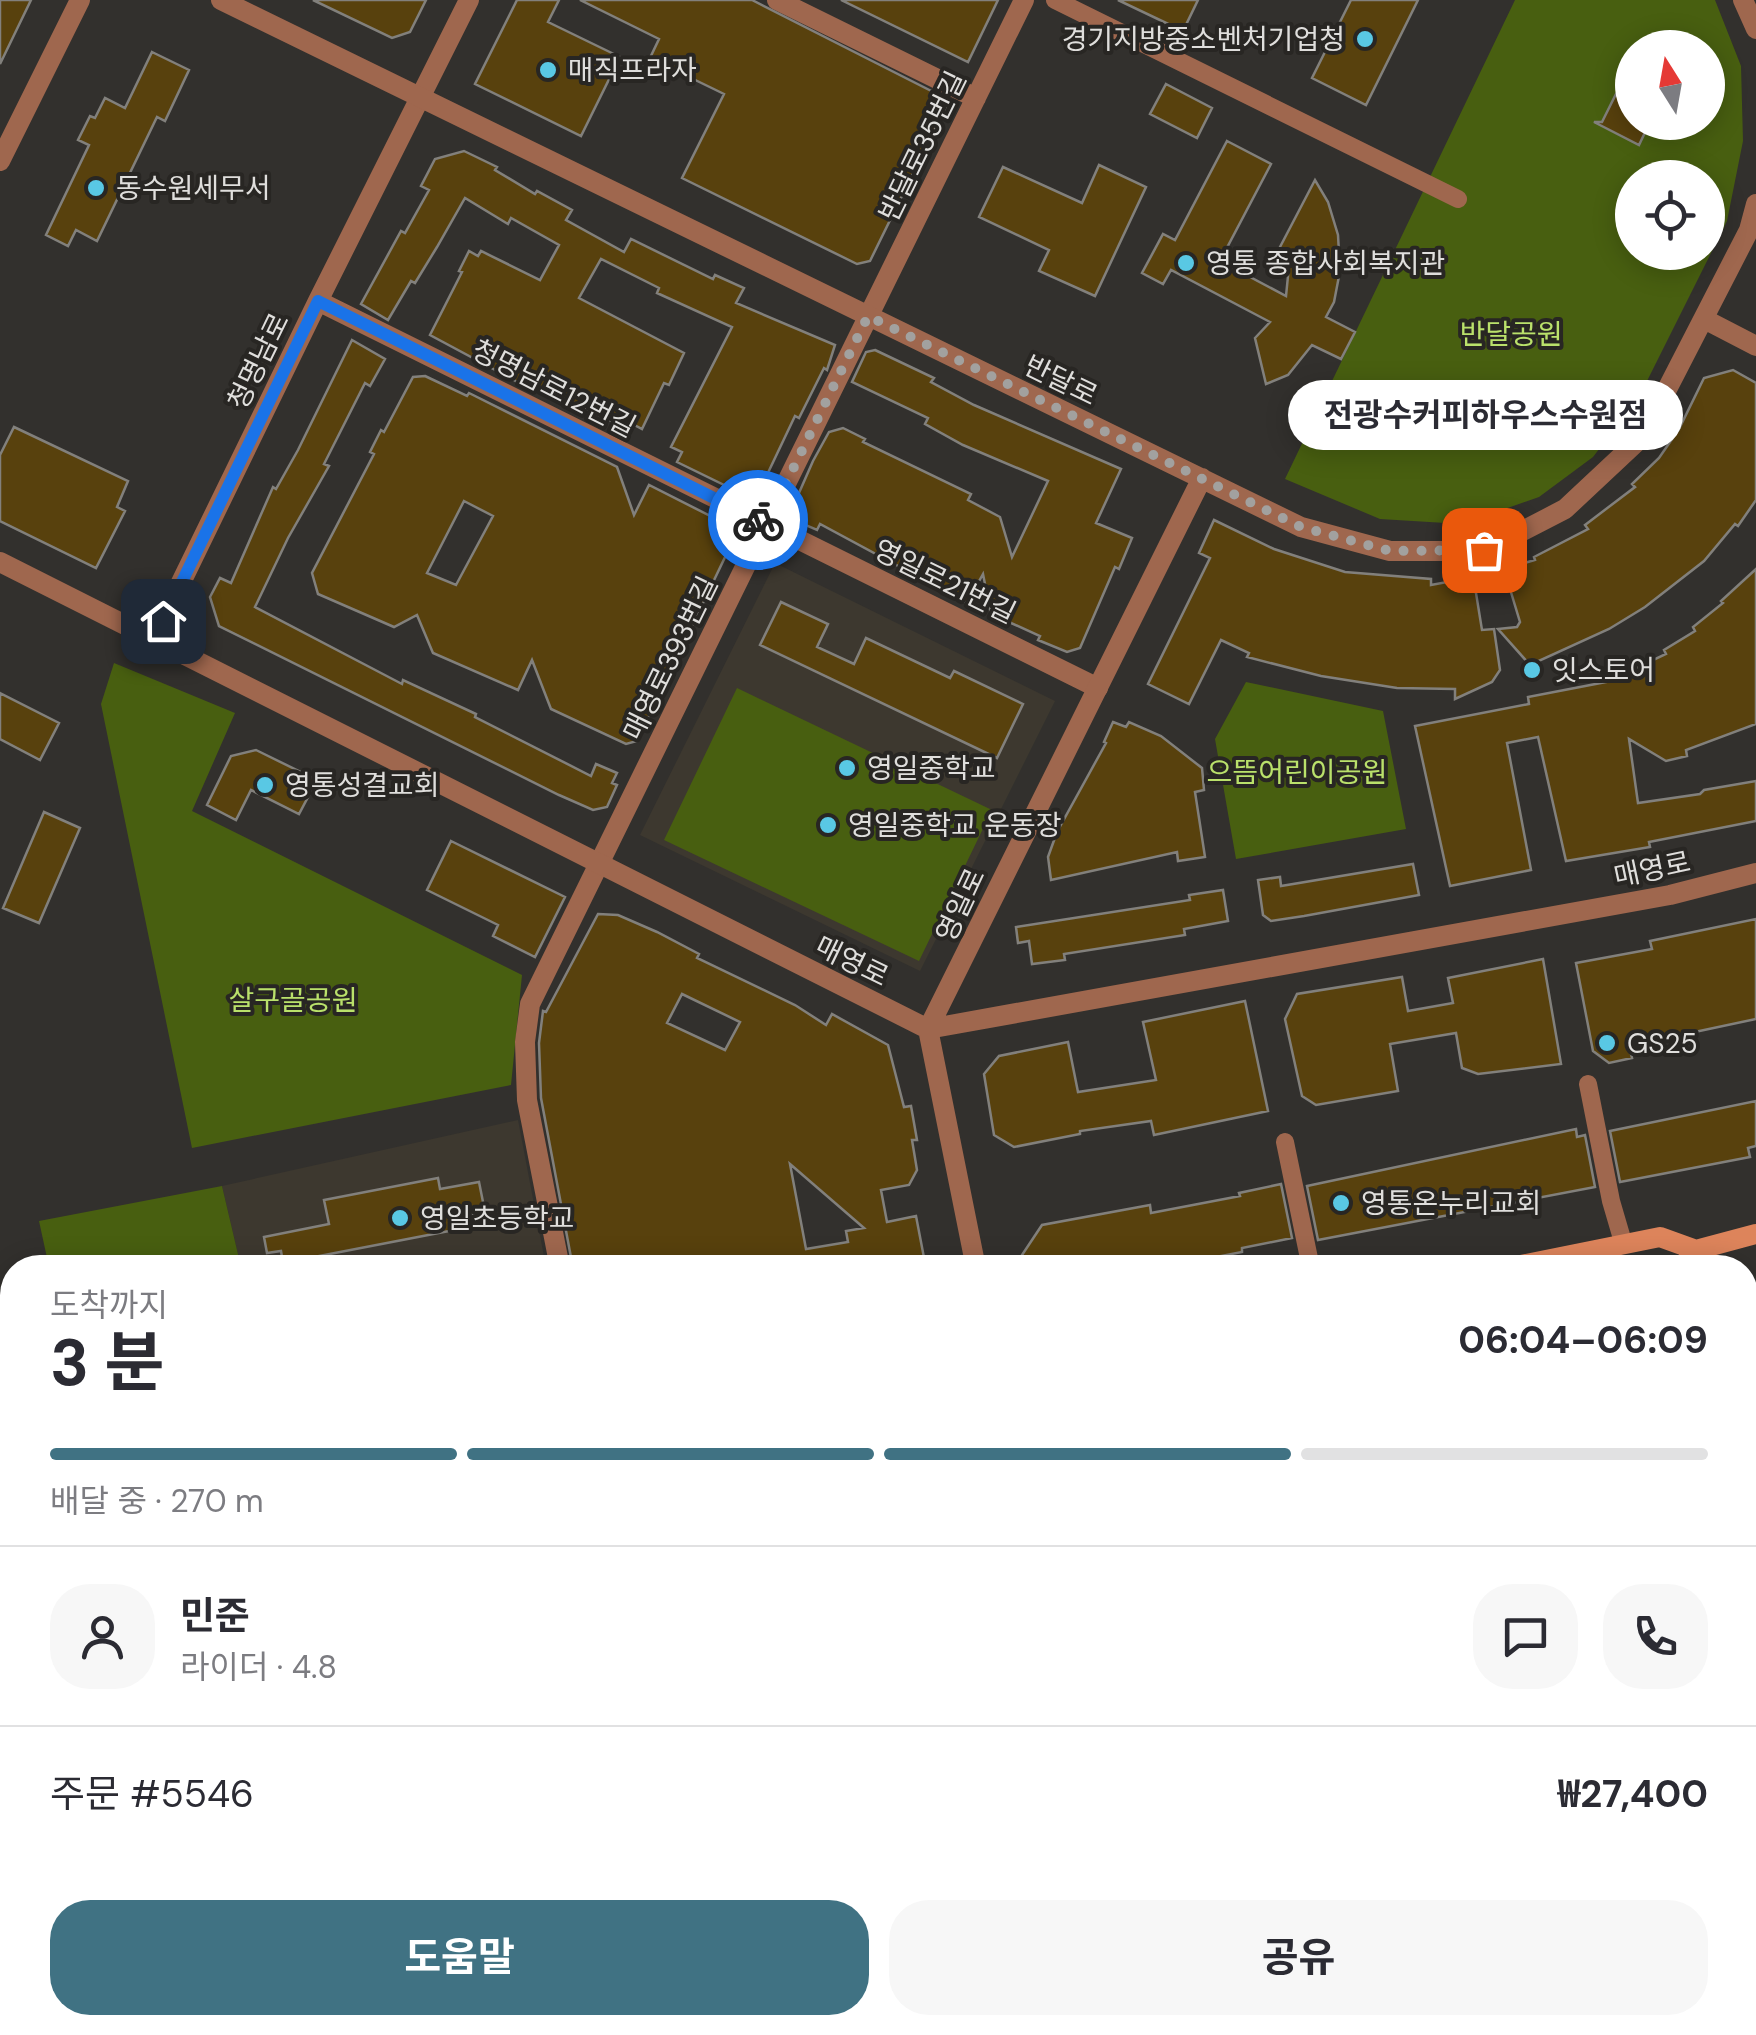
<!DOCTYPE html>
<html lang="ko">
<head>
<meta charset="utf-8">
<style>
  :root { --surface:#fff; --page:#f7f7f7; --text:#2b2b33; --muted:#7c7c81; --line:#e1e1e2; --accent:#407283 }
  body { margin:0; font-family:"DM Sans","Noto Sans KR",sans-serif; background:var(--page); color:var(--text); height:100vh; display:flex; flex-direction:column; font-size:38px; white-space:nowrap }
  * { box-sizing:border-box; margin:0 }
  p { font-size:32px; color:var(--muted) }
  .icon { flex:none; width:55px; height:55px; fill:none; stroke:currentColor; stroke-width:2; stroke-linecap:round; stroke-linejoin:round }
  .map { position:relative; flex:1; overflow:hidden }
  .details { position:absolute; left:0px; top:1255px; width:1758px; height:780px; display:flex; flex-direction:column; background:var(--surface); border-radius:40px 40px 0 0; box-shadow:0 5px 25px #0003 }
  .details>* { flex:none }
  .needle { width:65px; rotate:349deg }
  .tools { position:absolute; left:1615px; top:30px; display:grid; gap:20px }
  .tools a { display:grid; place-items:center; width:110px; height:110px; border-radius:50%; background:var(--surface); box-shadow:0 5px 25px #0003; font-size:50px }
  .pin { position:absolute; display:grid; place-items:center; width:85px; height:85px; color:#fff; margin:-42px; border-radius:20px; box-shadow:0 5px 15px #0006 }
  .courier { position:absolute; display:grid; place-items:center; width:100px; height:100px; margin:-50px; border:8px solid #1a73e8; border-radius:50%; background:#fff; color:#222; box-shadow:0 2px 12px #0007 }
  .bubble { position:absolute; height:70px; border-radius:35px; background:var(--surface); box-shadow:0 5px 25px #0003; font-size:32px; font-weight:700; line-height:70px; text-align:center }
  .head em { font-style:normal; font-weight:700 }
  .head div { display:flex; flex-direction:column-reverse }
  .head { display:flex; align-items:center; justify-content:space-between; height:170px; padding:0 50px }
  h1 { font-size:65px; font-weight:700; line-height:75px }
  .bar { display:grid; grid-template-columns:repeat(4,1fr); gap:15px 10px; align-content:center; height:120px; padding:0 50px }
  .bar i { height:12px; border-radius:8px; background:var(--line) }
  .bar .on { background:var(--accent) }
  .bar p { grid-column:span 4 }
  .line { display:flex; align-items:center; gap:25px; padding:0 50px; border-top:2px solid var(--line) }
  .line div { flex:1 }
  .round { display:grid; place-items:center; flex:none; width:105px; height:105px; border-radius:40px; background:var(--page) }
  .cta { display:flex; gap:20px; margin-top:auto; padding:20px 50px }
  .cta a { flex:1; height:115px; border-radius:40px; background:var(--accent); color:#fff; font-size:40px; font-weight:700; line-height:115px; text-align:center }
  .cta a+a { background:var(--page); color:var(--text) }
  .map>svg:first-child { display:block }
</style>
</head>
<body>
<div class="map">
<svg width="1756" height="2035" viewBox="0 0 1756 2035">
  <rect width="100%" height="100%" fill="#32302d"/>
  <path fill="#3d382f" d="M775,563L1055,701L920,971L640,835Z
    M518,1120L546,1267H241L222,1186Z
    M1756,1314V2035H1201L1198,2023L1745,2022V1317Z"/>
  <path fill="#485f10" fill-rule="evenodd" d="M1515,0H1715L1741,66L1743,141L1727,221L1639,397L1593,457L1539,497L1462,524L1380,519L1285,479ZM1632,48H1708V122H1632ZM1632,178H1708V252H1632Z
    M114,663L235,713L192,811L522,975L511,1085L192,1148L101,704Z
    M1246,682L1383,711L1406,829L1236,859L1215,739Z
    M737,688L992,810L919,961L664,840Z
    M222,1186L241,1267H49L39,1221Z
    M1753,1461L1756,1474V1695L1745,1698V1462Z"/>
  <path fill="#58410d" stroke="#82807c" stroke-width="2.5" fill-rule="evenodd" d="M0,0H31L0,64Z
    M313,0H426L410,32L392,38Z
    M517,0H559L548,22L620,57L581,136L475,84Z
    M580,0H752L949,100L870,261L857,264L682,178L724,94L650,58L659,39Z
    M841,0H998L968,62Z
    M1118,0H1198L1183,31Z
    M1351,0H1418L1366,105L1312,78Z
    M152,52L189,70L165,121L157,117L97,241L76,230L68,246L46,235L89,145L78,140L90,116L95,118L105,98L125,108Z
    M1166,84L1212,108L1197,138L1150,114Z
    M1616,94L1632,102V122H1650L1639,145L1594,122H1602Z
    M1227,141L1271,164L1220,261L1286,296L1289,266L1280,247L1315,180L1328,202L1338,235L1340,271L1334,302L1326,317L1355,332L1341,359L1312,345L1288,375L1266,384L1255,338L1270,322L1171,270L1163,284L1142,273L1163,234L1175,240Z
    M464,151L497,167L495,170L535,194L537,191L572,210L566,220L624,252L631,239L713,279L715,275L744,288L736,303L835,345L827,370L824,368L799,418L795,416L755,500L677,462L682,452L671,447L732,327L657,293L659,288L601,259L579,298L684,353L669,385L664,383L642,429L625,420L622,426L530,382L527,387L430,335L462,272L459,271L469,251L478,256L481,251L540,280L559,245L511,218L508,224L465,198L437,247L415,283L411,281L388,320L361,304L401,231L405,233L429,190L421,186L435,159Z
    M1099,165L1146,187L1095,296L1039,271L1049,250L979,217L1003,167L1082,203Z
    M352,340L385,359L370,386L365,383L324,464L329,466L288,538L255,607L402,684L403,680L476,714L475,717L591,776L596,764L617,773L612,783L617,785L607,807L593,810L559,795L219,626L210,597L220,578L231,583L273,487L276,489L298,450Z
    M875,350L934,378L931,382L974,405L1121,469L1096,523L1132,538L1119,569L1115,567L1080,648L1067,652L1038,640L1040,636L991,614L983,574L967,603L820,524L817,530L796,521L795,502L813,461L829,432L843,428L865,439L863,442L971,494L968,500L1000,517L1012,557L1048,481L963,445L925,424L928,418L852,382L866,352Z
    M1733,370L1756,383V500L1738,526L1735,524L1704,561L1645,607L1609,629L1530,665L1498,629L1517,627L1520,622L1507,579L1514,566L1535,560L1534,557L1588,529L1585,525L1635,487L1632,484L1659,458L1679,429L1704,378Z
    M425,376L467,396L469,393L617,467L634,515L649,485L738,530L637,741L626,744L551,709L532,660L518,690L433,653L417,615L394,627L318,594L312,573L374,454L370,452L381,430L384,432L413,377ZM464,501L493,516L456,585L427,573Z
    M14,427L128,481L117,507L125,511L96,568L0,521V455Z
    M1214,520L1274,549L1345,572L1431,579V585L1463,579L1476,593L1482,630L1494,629L1500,670L1492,682L1455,699V689L1397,688L1321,676L1247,657L1249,653L1221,640L1189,704L1148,684L1210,558L1199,553Z
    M1756,569V724L1686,750L1687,756L1666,761L1629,739L1638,803L1700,794L1704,790L1756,781V821L1649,842L1650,847L1566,861L1538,737L1507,743L1531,870L1450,886L1415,726L1529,704L1528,697L1637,676L1634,669L1666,654L1664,650L1695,631L1693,627L1723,603L1721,601Z
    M781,602L828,624L817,647L854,664L866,638L950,678L954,671L1023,704L997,758L760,645Z
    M0,693L59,723L40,760L0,739Z
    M1113,722L1126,727L1129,722L1161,736L1202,768L1204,790L1195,792L1205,857L1178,861L1177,852L1051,880L1048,857L1057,832L1106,743L1104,742Z
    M256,750L317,780L299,814L251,790L236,820L207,805L231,756Z
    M44,812L80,828L39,923L3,908Z
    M451,841L565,897L535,957L493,936L498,925L427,890Z
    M1413,864L1419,895L1304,916L1271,921L1263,915L1258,880L1280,877L1281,886Z
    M1223,890L1228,921L1184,929L1185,935L1064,954L1065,960L1032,964L1029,941L1018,943L1016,927L1190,900L1189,895Z
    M598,914L618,915L657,932L699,954L697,958L795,1005L826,1025L832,1014L888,1045L904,1107L911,1106L917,1140H912L917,1170L909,1185L881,1190L887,1222L916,1216L926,1268H573L541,1098L539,1043L543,1011L546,1012ZM682,994L740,1022L725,1050L667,1023ZM790,1164L864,1228L846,1231L848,1242L806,1249Z
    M1756,919V1019L1629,1046L1632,1058L1609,1063L1593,1051L1576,963L1652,949L1650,941Z
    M1543,959L1561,1064L1478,1074L1462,1068L1456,1033L1390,1044L1398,1091L1316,1105L1302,1096L1285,1019L1297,994L1402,977L1408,1011L1453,1003L1448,978Z
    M1245,1001L1268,1111L1154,1135L1151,1121L1080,1131V1134L1014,1147L994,1135L984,1074L999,1056L1068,1042L1078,1092L1156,1080L1143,1022Z
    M1756,1101V1146L1748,1148L1750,1157L1620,1182L1610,1131Z
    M1576,1129L1577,1137L1585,1135L1595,1187L1318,1240L1307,1186Z
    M438,1178L440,1189L479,1182L485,1212L472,1214L475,1226L283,1263L281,1251L267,1253L264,1237L329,1224L324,1200Z
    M1281,1184L1292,1238L1242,1248V1252L1170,1266L1025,1268L1022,1255L1042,1225L1150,1205L1151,1213L1240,1196L1239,1193Z"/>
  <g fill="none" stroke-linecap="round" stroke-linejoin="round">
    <path stroke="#9f674e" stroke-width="18" d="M1055,0L1458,199
      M1588,1084L1611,1201L1623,1242
      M1285,1142L1311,1268"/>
    <path stroke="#9f674e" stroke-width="20" d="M777,0L976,98
      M0,161L80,0
      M318,301L1098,688
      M153,640L318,301L469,0
      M560,1268L527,1100L525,1042L530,1004L1024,0
      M808,2035L832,2022"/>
    <path stroke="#9f674e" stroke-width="20" d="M221,0L1301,527L1390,551H1484L1565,509L1643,436L1749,230L1756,204
      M1743,0L1756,29
      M1704,319L1756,346
      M0,562L928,1029L1670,895L1756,873
      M976,1268L928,1029L1202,478
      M442,2022L452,2035
      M1149,2022L1152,2035"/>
    <path stroke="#dd845b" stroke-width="20" d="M1506,1268L1660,1237L1696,1250L1756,1234
      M1681,1268L1696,1250
      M0,1817L12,1811
      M0,1853L12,1847"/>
  </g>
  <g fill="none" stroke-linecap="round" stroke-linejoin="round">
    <path stroke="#a2a19f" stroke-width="10" stroke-dasharray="0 18" d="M758,520L766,524L868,316L1301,527L1390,551L1484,550"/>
    <path stroke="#1a73e8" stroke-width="12" d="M163,621L318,301L758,520"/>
  </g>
  <g fill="#59c8e4" stroke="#282623" stroke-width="4">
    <circle cx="1365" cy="39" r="10"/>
    <circle cx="548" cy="70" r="10"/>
    <circle cx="96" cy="188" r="10"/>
    <circle cx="1186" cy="263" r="10"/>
    <circle cx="1532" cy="670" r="10"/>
    <circle cx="847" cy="768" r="10"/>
    <circle cx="265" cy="785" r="10"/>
    <circle cx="828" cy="825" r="10"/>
    <circle cx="1607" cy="1043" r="10"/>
    <circle cx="1341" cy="1203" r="10"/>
    <circle cx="400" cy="1218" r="10"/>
  </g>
  <g text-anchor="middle" stroke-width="8" stroke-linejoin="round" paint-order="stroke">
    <g font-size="28" fill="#dfdedc" stroke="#282623" text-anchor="start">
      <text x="1345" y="49" text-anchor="end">경기지방중소벤처기업청</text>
      <text x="568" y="80">매직프라자</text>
      <text x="116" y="198">동수원세무서</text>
      <text x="1206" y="273">영통 종합사회복지관</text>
      <text x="1552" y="680">잇스토어</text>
      <text x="867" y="778">영일중학교</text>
      <text x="285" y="795">영통성결교회</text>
      <text x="848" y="835">영일중학교 운동장</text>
      <text x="1627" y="1053">GS25</text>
      <text x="1361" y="1213">영통온누리교회</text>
      <text x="420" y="1228">영일초등학교</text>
    </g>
    <g font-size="28" fill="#dfdedc" stroke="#282623">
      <text transform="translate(922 146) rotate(-64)" y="10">반달로35번길</text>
      <text transform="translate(258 361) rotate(-64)" y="10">청명남로</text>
      <text transform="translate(1061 380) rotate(26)" y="10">반달로</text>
      <text transform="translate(554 388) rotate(27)" y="10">청명남로12번길</text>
      <text transform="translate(945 581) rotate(26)" y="10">영일로21번길</text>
      <text transform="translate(670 658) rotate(-64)" y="10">매영로393번길</text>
      <text transform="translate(1652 869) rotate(-12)" y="10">매영로</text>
      <text transform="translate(960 905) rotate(-65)" y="10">영일로</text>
      <text transform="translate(852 961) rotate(26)" y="10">매영로</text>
    </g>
    <g font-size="28" fill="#bae16b" stroke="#282623">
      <text x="1511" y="344">반달공원</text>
      <text x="1297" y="782">으뜸어린이공원</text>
      <text x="293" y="1010">살구골공원</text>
    </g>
  </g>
</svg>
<div class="tools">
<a><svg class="needle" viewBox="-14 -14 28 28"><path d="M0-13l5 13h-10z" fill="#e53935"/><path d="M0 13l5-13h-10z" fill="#7c7c81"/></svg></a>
<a><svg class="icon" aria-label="locate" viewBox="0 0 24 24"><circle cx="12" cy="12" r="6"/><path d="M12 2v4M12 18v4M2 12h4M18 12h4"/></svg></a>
</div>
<div class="pin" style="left:1484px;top:550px;background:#ea580c"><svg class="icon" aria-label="bag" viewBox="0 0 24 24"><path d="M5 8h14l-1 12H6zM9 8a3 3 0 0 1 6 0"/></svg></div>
<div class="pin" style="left:163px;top:621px;background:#1f2937"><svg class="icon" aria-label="home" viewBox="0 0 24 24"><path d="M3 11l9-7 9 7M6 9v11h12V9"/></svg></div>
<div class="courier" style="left:758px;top:520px"><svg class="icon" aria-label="bike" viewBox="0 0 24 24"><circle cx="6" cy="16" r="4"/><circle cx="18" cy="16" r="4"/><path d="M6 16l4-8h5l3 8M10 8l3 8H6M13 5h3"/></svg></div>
<div class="bubble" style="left:1288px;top:380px;width:395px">전광수커피하우스수원점</div>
<section class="details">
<div class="head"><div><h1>3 분</h1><p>도착까지</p></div><em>06:04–06:09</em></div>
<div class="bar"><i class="on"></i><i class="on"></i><i class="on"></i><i></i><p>배달 중 · 270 m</p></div>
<div class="line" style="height:180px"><a class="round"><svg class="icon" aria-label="person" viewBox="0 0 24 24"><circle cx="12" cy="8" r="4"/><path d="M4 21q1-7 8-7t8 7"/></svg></a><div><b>민준</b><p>라이더 · 4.8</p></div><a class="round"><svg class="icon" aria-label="chat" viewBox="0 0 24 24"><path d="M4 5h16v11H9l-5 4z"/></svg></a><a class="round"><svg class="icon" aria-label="phone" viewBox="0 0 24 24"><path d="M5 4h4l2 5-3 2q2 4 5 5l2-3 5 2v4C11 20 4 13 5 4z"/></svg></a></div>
<div class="line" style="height:130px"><div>주문 #5546</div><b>₩27,400</b></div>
<div class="cta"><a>도움말</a><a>공유</a></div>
</section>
</div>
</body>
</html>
